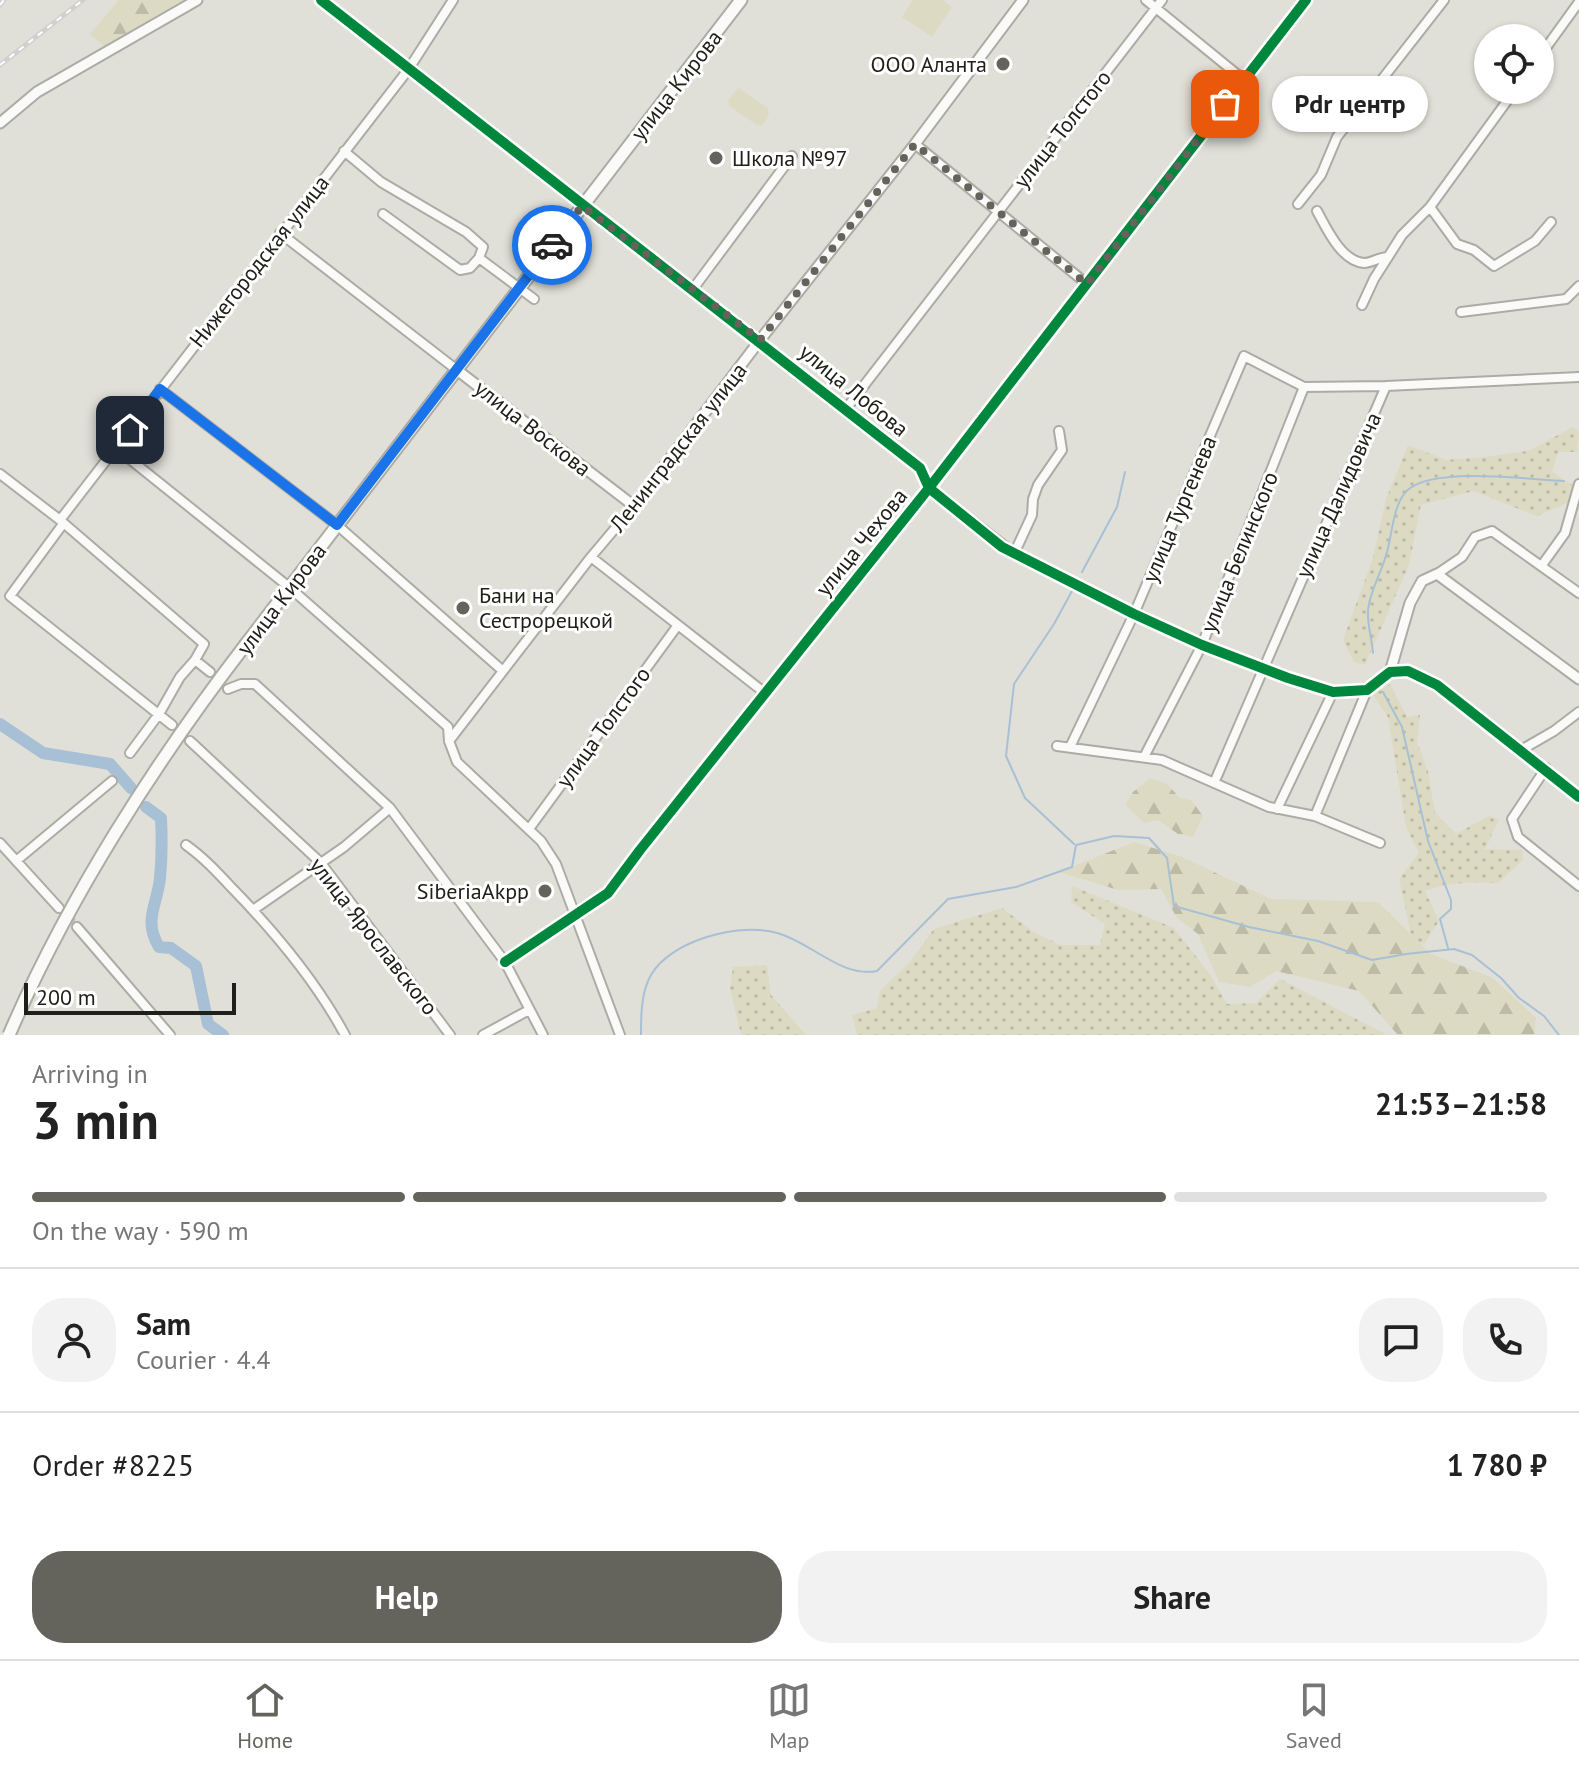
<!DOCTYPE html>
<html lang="en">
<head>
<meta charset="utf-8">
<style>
  :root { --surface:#fff; --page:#f2f2f2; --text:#222; --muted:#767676; --line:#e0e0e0; --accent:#64635c }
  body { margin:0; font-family:"PT Sans",sans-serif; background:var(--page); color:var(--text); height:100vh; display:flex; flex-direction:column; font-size:30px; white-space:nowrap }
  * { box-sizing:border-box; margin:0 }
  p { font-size:26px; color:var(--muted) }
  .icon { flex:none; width:44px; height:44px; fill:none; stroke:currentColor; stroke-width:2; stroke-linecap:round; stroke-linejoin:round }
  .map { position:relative; height:1035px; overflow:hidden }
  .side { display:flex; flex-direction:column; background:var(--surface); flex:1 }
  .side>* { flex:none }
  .buttons { position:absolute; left:1474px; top:24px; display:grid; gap:16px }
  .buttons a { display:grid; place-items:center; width:80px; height:80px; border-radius:50%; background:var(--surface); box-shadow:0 2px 6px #0004; font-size:40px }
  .scale { position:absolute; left:24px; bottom:20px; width:212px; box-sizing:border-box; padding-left:8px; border:4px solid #20201a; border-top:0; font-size:22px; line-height:28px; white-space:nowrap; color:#20201a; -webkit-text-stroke:6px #fff; paint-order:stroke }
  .pin { position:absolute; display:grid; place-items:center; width:68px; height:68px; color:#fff; margin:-34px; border-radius:16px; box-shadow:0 4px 12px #0006 }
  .courier { position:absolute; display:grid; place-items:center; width:80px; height:80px; margin:-40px; border:6px solid #1a73e8; border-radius:50%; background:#fff; color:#222; box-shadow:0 2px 10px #0007 }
  .bubble { position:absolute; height:56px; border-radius:28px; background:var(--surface); box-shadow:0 2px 6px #0004; font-size:26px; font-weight:800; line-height:56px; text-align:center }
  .head em { font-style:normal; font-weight:800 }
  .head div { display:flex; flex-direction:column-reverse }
  .head { display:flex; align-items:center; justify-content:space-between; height:136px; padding:0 32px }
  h1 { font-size:52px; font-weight:800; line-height:60px }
  .bar { display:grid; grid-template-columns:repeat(4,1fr); gap:12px 8px; align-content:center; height:96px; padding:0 32px }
  .bar i { height:10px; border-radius:6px; background:var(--line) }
  .bar .current { background:var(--accent) }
  .bar p { grid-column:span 4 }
  .line { display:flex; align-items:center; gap:20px; padding:0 32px; border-top:2px solid var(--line) }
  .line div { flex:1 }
  .round { display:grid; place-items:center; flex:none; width:84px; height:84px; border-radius:32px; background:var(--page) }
  .cta { display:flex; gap:16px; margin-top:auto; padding:16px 32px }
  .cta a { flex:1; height:92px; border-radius:32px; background:var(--accent); color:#fff; font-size:32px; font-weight:800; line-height:92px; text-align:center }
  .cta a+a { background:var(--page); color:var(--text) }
  .tab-bar { display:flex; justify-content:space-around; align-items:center; height:112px; border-top:2px solid var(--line); background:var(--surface); font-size:22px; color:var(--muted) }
  .tab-bar a { display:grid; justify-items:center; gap:4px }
  .tab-bar .current { color:var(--accent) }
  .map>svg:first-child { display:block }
</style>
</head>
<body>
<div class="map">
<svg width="1579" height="1035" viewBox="0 0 1579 1035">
  <defs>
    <pattern id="grass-dots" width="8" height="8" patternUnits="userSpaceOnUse" patternTransform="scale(2)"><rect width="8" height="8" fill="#dcdac2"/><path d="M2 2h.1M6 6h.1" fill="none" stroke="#bcbba6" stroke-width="1.8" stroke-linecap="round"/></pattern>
    <pattern id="forest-firs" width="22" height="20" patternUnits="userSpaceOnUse" patternTransform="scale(2)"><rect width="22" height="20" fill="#dcdac2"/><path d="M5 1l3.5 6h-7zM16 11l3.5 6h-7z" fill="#bcbba6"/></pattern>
  </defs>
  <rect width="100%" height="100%" fill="#e1e0d8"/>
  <path fill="url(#grass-dots)" d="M1573,427L1579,432L1577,452H1558L1552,472L1572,485L1569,502L1537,516L1473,491L1421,505L1409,565L1365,665L1354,662L1343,640L1373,558L1386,499L1408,445L1446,460L1485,457L1528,451Z
    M1390,684L1407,717L1420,715L1417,743L1428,771L1435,813L1456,834L1489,816L1499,819L1485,849L1522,850L1523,860L1498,883C1473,882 1448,882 1425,891L1439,921L1424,944L1412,939L1399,879L1419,853L1406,827L1388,717L1373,695Z
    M1072,886L1174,928L1211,976L1227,1004L1256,1003L1280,979L1387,1035H857L852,1015L877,1008L880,991L909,963L934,929L1002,908L1034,932L1060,945H1100L1105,924L1071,902Z
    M767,965L771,995L806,1035H741L730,988L733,967Z"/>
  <path fill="url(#forest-firs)" d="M119,0H183L104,46L90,34Z
    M1150,778L1167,784L1180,798L1191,800L1203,816L1193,837L1178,834L1158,820L1144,823L1125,805L1133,792Z
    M1134,842L1182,857L1271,899L1378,902L1431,954L1493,978L1536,1018L1534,1035H1398L1359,991L1276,971L1250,987L1219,982L1198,934L1177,918L1161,889L1118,890L1059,872Z"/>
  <path fill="#dcdac2" d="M913,0H943L952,7L932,37L902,17Z
    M738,88L768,108L769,113L763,125H757L729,106L728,100Z"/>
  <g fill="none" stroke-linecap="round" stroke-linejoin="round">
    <path stroke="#a7c0d5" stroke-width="2" d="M1082,572L1117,507L1125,472
      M1072,591L1054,624L1014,684L1006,756L1025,798L1074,844
      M1373,653C1372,639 1367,624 1368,610C1370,590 1382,572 1387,552C1392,534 1393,509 1404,494C1425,464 1530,480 1564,481
      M1383,692L1402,727L1428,841L1451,900V909L1440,919L1448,948
      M641,1035C641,1016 641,992 651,975C671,940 740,922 777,933C811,942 841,978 877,971L948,899L1016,887L1072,867L1076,845L1114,836L1149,838L1167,858L1174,906L1249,927L1318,941L1372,960L1406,954L1454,949L1472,955L1501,978L1519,998L1544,1016L1559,1035"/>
    <path stroke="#a7c0d5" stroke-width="12" d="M0,724L43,753L110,764L131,788
      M146,807L161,818C162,838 162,858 160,878C157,906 143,920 159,947L171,948L196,966L208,1024L223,1035"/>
    <path stroke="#babab2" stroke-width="8" stroke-dasharray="8 4" stroke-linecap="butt" d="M59,908L77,927"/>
    <g stroke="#acaba4" stroke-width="12">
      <path id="minor" d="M1146,0L1244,80
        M1540,56L1579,2
        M915,144L1087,284
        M344,151L381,182L466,232L483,247L479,258L534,299
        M1298,204L1321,175L1337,137L1444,0
        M1430,207L1457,244L1474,250L1494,266L1535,241L1551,222
        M1317,211C1327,229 1341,261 1364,263C1372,263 1379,257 1388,257
        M383,214L460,270L470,268L479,258
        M280,233L457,370
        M693,289L792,156
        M1362,305L1374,279L1402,235L1430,207L1515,90
        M1461,312L1566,299L1579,286
        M160,389L337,525L503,671
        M845,410L1162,0
        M116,448L289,587L448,727L449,741L457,762L541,841L556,864L620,1035
        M0,474L60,520L204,644L195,660L210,672
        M60,520L408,70L453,0
        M63,524L10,596L172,725
        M1014,554L1032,515L1033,499L1038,485L1062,450L1059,431
        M591,557L765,693
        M1542,565L1565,533L1579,484
        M1437,574L1462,557L1475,537L1492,531L1579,593
        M1390,672L1408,671L1437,685L1579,797
        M228,689L241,684H255L390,808L505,962L543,1035
        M190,741L321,863L450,1035
        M449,741L591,557L634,506
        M1057,746L1162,760L1269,807L1315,816L1380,843
        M1070,747L1134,614L1244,356L1304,387L1386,386
        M1521,750L1554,731L1579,712
        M130,753L159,714L180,677L195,660
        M1144,757L1202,645L1304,387
        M1546,768L1512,819L1518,837L1579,886
        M1214,783L1386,386L1579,377
        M1277,809L1333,692
        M1315,816L1367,690
        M529,829L678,625
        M0,843L59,908
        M186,845C203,857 217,872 231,887C274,931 316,981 345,1035
        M16,861L112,781
        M253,910L344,847L390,808
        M77,927L170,1035
        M505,962L608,893L640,850L929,488L1306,0
        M483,1035L529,1010"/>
    </g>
    <g stroke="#acaba4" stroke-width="13">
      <path id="tertiary" d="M321,0L920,468L929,488L1014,554L1134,614L1202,645L1288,678L1333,692L1367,690L1390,672L1410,603L1422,581L1437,574L1579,679
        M0,123L37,92L197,0
        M457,370L634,506L760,340L915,144L1023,0"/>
    </g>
    <g stroke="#acaba4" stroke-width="15">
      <path id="secondary" d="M246,644L741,0"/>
    </g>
    <use href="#minor" stroke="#fafaf9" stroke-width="8"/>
    <use href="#tertiary" stroke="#fafaf9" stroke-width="9"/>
    <use href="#secondary" stroke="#fafaf9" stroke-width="11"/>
    <g stroke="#d0d0ce" stroke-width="5">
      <path id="rail" d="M0,5L4,0
        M0,65L83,0"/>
    </g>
    <use href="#rail" stroke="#fff" stroke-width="2" stroke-dasharray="6" stroke-linecap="butt"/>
    <g stroke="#acaba4" stroke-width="15" stroke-linecap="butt">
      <path id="secondary-bridge" d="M9,1035C68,898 156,761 246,644"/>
    </g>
    <use href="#secondary-bridge" stroke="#fafaf9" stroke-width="11"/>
    <g stroke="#fff" stroke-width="15">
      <path id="cycleway" d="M321,0L920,468L929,488L1002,547L1134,614L1202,645L1288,678L1333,692L1367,690L1390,672L1408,671L1437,685L1579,797
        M505,962L608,893L640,850L929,488L1306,0"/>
    </g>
    <use href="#cycleway" stroke="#00873e" stroke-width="10"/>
  </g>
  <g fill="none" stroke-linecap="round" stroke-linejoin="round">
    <path stroke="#64635c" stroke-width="8" stroke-dasharray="0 14.4" d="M552,245L582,206L760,340L915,144L1087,284L1225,104"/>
    <path stroke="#1a73e8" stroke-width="10" d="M130,430L160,389L337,525L552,245"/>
  </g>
  <g fill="#64635c" stroke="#fff" stroke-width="3">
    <circle cx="1003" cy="64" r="8"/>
    <circle cx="716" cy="158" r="8"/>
    <circle cx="463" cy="608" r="8"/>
    <circle cx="545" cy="891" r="8"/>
  </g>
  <g text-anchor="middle" stroke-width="6" stroke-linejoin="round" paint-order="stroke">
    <g font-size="22" fill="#20201a" stroke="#fff" text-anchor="end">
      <text x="987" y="72">ООО Аланта</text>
      <text x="732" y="166" text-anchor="start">Школа №97</text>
      <text x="479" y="603" text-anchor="start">Бани на<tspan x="479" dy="25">Сестрорецкой</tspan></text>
      <text x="529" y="899">SiberiaAkpp</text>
    </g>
    <g font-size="22" fill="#20201a" stroke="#fff">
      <text transform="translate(676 85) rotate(-52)" y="8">улица Кирова</text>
      <text transform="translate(1062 129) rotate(-52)" y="8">улица Толстого</text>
      <text transform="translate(259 261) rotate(-52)" y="8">Нижегородская улица</text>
      <text transform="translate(854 390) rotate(39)" y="8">улица Лобова</text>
      <text transform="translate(533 428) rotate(38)" y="8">улица Воскова</text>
      <text transform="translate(678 447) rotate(-52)" y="8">Ленинградская улица</text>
      <text transform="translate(1338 495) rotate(-66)" y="8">улица Далидовича</text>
      <text transform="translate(1179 509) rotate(-67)" y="8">улица Тургенева</text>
      <text transform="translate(861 542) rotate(-51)" y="8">улица Чехова</text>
      <text transform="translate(1239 552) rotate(-68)" y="8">улица Белинского</text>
      <text transform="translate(281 599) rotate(-53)" y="8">улица Кирова</text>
      <text transform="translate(603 727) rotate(-54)" y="8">улица Толстого</text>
      <text transform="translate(374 936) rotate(52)" y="8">улица Ярославского</text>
    </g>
  </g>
</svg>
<div class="buttons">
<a><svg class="icon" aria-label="locate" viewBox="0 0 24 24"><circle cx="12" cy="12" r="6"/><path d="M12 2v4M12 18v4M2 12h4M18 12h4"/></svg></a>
</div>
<div class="scale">200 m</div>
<div class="pin" style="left:1225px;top:104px;background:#ea580c"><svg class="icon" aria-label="bag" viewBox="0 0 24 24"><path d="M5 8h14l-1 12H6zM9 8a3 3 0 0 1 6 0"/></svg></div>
<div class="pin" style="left:130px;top:430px;background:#1f2937"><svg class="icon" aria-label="home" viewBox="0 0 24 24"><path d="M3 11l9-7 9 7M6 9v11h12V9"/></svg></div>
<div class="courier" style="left:552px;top:245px"><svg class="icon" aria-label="car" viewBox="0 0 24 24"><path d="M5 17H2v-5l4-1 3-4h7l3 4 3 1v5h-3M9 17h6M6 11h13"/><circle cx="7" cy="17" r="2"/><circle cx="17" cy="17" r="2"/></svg></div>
<div class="bubble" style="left:1272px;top:76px;width:156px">Pdr центр</div>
</div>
<section class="side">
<div class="head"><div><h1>3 min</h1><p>Arriving in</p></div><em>21:53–21:58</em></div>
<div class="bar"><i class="current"></i><i class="current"></i><i class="current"></i><i></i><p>On the way · 590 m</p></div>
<div class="line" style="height:144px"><a class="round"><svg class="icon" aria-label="person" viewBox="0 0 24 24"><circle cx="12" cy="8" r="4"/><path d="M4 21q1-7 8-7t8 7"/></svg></a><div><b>Sam</b><p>Courier · 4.4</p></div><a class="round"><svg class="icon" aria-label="chat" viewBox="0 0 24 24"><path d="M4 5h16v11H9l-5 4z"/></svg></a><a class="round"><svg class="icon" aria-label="phone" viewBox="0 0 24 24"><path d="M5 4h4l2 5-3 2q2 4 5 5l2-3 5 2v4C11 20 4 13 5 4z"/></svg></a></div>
<div class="line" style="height:104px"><div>Order #8225</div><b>1 780 ₽</b></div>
<div class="cta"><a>Help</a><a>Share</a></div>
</section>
<nav class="tab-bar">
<a class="current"><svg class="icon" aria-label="home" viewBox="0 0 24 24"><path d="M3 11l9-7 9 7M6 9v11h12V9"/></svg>Home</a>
<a><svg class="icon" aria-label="map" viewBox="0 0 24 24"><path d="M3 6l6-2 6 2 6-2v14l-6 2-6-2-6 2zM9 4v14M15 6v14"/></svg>Map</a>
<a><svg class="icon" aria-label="saved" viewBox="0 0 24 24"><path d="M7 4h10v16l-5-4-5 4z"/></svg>Saved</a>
</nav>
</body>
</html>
